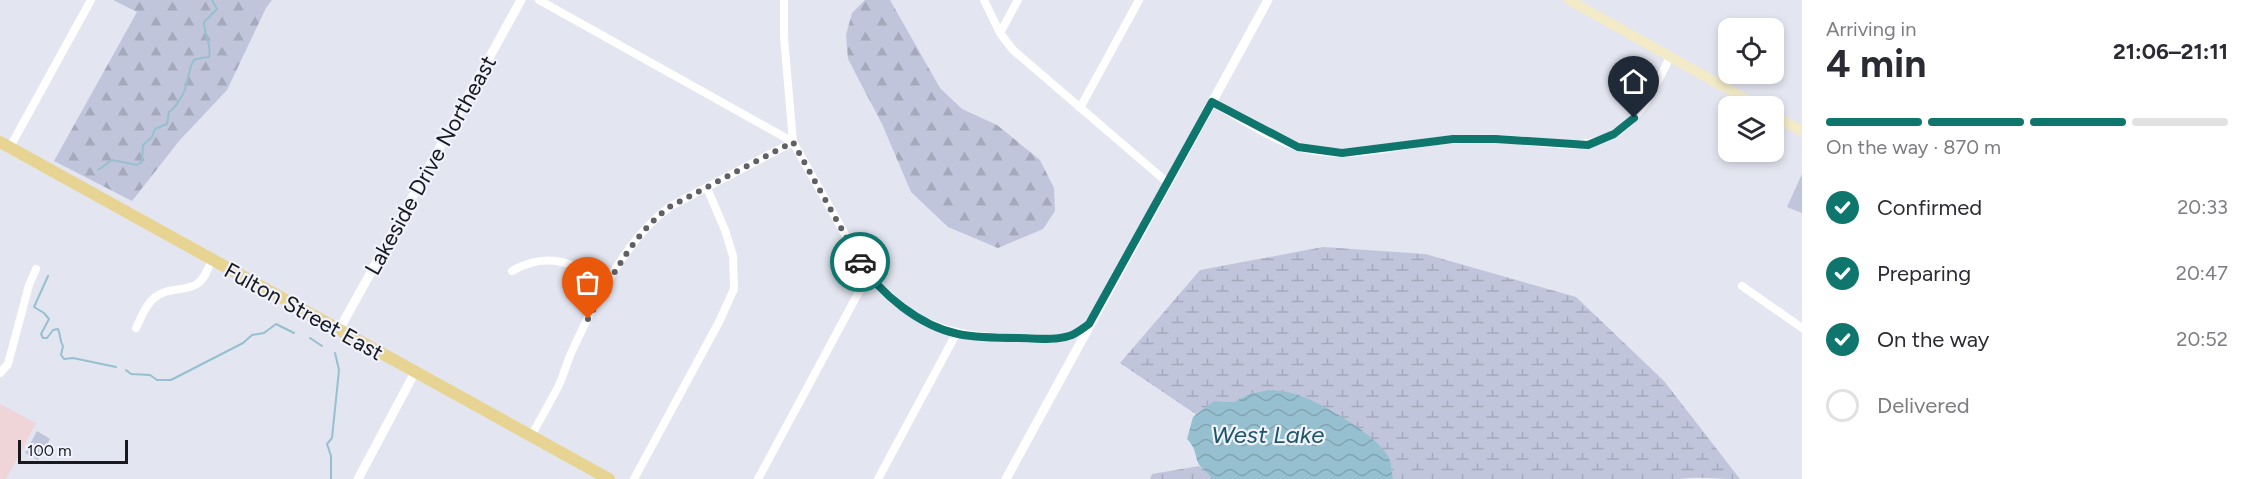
<!DOCTYPE html>
<html lang="en">
<head>
<meta charset="utf-8">
<style>
  :root { --surface:#fff; --page:#f2f2f3; --text:#2b2b33; --muted:#7c7c81; --line:#e1e1e2; --accent:#0f766e }
  body { margin:0; font-family:Figtree,sans-serif; background:var(--page); color:var(--text); height:100vh; display:flex; flex-direction:column; font-size:22px; white-space:nowrap }
  * { box-sizing:border-box; margin:0 }
  p { font-size:20px; color:var(--muted) }
  .icon { flex:none; width:33px; height:33px; fill:none; stroke:currentColor; stroke-width:2; stroke-linecap:round; stroke-linejoin:round }
  .map { position:relative; flex:1; overflow:hidden }
  .side { display:flex; flex-direction:column; background:var(--surface); width:450px }
  .side>* { flex:none }
  .buttons { position:absolute; left:1718px; top:18px; display:grid; gap:12px }
  .buttons a { display:grid; place-items:center; width:66px; height:66px; border-radius:12px; background:var(--surface); box-shadow:0 3px 9px #0003; font-size:30px }
  .scale { position:absolute; left:18px; bottom:15px; width:110px; box-sizing:border-box; padding-left:6px; border:3px solid #19191d; border-top:0; font-size:16px; line-height:21px; white-space:nowrap; color:#19191d; -webkit-text-stroke:4px #f0f3fd; paint-order:stroke }
  .pin { position:absolute; display:grid; place-items:center; width:51px; height:51px; color:#fff; margin:-62px -26px; border-radius:50% 50% 50% 0; rotate:-45deg; box-shadow:0 0 6px #0007 }
  .pin .icon { rotate:45deg }
  .courier { position:absolute; display:grid; place-items:center; width:60px; height:60px; margin:-30px; border:4px solid #0f766e; border-radius:50%; background:#fff; color:#222; box-shadow:0 2px 8px #0007 }
  .summary em { font-style:normal; font-weight:700 }
  .summary div { display:flex; flex-direction:column-reverse }
  .summary { display:flex; align-items:center; justify-content:space-between; height:102px; padding:0 24px }
  h1 { font-size:39px; font-weight:700; line-height:45px }
  .bar { display:grid; grid-template-columns:repeat(4,1fr); gap:9px 6px; align-content:center; height:72px; padding:0 24px }
  .bar i { height:8px; border-radius:4px; background:var(--line) }
  .bar .on { background:var(--accent) }
  .bar p { grid-column:span 4 }
  ol { padding:0 24px; list-style:none }
  li { display:flex; align-items:center; gap:18px; height:66px }
  li p { margin-inline-start:auto }
  li .icon { padding:6px; border-radius:50%; background:var(--accent); color:#fff; stroke-width:4 }
  li:last-child { color:var(--muted) }
  li i { width:33px; height:33px; border:3px solid var(--line); border-radius:50% }
  main { display:flex; flex:1; min-height:0 }
  .map>svg:first-child { display:block }
</style>
</head>
<body>
<main>
<div class="map">
<svg width="1802" height="479" viewBox="0 0 1802 479">
  <defs>
    <pattern id="forest-firs" width="22" height="20" patternUnits="userSpaceOnUse" patternTransform="scale(1.5)"><rect width="22" height="20" fill="#c0c5dc"/><path d="M5 1l3.5 6h-7zM16 11l3.5 6h-7z" fill="#a4a9bc"/></pattern>
    <pattern id="wetland-marsh" width="20" height="14" patternUnits="userSpaceOnUse" patternTransform="scale(1.5)"><rect width="20" height="14" fill="#c0c5dc"/><path d="M1 5h8M5 5V1M11 12h8M15 12V8" fill="none" stroke="#a4a9bc"/></pattern>
    <pattern id="water-waves" width="16" height="10" patternUnits="userSpaceOnUse" patternTransform="scale(1.5)"><rect width="16" height="10" fill="#96c0d0"/><path d="M0 5q4-4 8 0t8 0" fill="none" stroke="#81a4b2"/></pattern>
  </defs>
  <rect width="100%" height="100%" fill="#e3e5f0"/>
  <path fill="#efd5d7" d="M0,404L36,423L6,479H0Z"/>
  <path fill="#c0c5dc" d="M1802,174V213L1787,207Z
    M37,431L50,439L38,460L25,453Z"/>
  <path fill="url(#forest-firs)" d="M113,0H272L266,8L227,90L179,141L132,201L54,161L137,12Z
    M865,0H890L940,88L962,109L997,125L1040,160L1054,188L1055,211L1043,229L998,248L948,227L911,192L882,124L848,59L846,35L852,13Z"/>
  <path fill="url(#wetland-marsh)" d="M1323,247L1425,254L1576,297L1664,381L1740,479C1720,479 1698,476 1679,479H1393L1249,394L1234,402L1214,401L1197,415L1120,363L1200,270Z
    M1199,466L1210,474L1211,479H1150L1152,474Z"/>
  <path fill="url(#water-waves)" d="M1269,390C1280,391 1291,392 1301,396C1325,405 1375,434 1388,456C1392,463 1391,472 1393,479H1211C1209,472 1206,473 1201,467C1194,459 1198,450 1187,439L1193,417L1214,401L1234,402L1249,394Z"/>
  <g fill="none" stroke-linecap="round" stroke-linejoin="round">
    <path stroke="#96c0d0" stroke-width="2" d="M98,170L112,160L137,165L142,162L143,145L152,137L155,129L167,124L169,112C176,107 180,100 184,92C187,86 190,63 194,60C198,58 204,58 209,57C212,45 204,34 204,22L217,9L212,0
      M48,276L34,307L44,313L49,319L41,334L43,338H47L53,330L58,329C61,335 59,340 63,346L61,355L64,359L73,358L116,367
      M310,338L322,346
      M126,370L131,374L150,375L157,380H171L243,343L252,335L264,333L276,324L294,333
      M331,479V456L327,444L332,438L339,370L335,353"/>
    <path stroke="#fff" stroke-width="8" d="M539,0L793,142L868,275C912,326 954,338 1019,338C1035,338 1055,341 1070,336C1076,334 1083,328 1089,324
      M984,0L1000,33L1013,50L1168,183
      M1000,33L1018,0
      M1212,102C1242,119 1275,143 1310,150C1348,158 1385,148 1422,143C1454,138 1486,138 1518,140C1551,143 1585,152 1615,133C1643,117 1656,85 1670,57
      M1080,108L1139,0
      M10,147L91,0
      M512,271C549,250 574,264 608,283
      M1742,286L1802,328
      M136,328C141,318 145,306 153,299C167,286 185,292 197,284C205,279 208,268 212,260
      M0,373L8,364L29,285L36,269
      M531,436C540,420 549,404 558,387C564,375 567,361 573,349C595,301 628,236 671,206L793,142L784,37V0
      M634,479L719,322L734,289L733,256L725,230L707,188
      M758,479L868,275
      M878,479L956,334"/>
    <path stroke="#fff" stroke-width="9" d="M339,330L521,0
      M358,479L415,372
      M1006,479L1268,0"/>
    <path stroke="#f3eac8" stroke-width="10" d="M1569,0L1758,106
      M1773,115L1802,131"/>
    <path stroke="#e8d492" stroke-width="12" d="M0,142L609,479"/>
  </g>
  <g fill="none" stroke-linecap="round" stroke-linejoin="round">
    <path stroke="#606067" stroke-width="6" stroke-dasharray="0 10.8" d="M588,319C611,279 633,233 671,206L793,142L860,262"/>
    <path stroke="#0f766e" stroke-width="8" d="M860,262C880,294 920,326 958,334C978,338 998,338 1018,338C1034,338 1054,341 1069,336C1076,334 1083,328 1089,324L1212,102L1298,147L1342,153L1453,139H1496L1588,145L1614,134L1634,118"/>
  </g>
  <g text-anchor="middle" stroke-width="4.5" stroke-linejoin="round" paint-order="stroke">
    <g font-size="22" fill="#19191d" stroke="#f0f3fd">
      <text transform="translate(430 165) rotate(-61)" y="8">Lakeside Drive Northeast</text>
      <text transform="translate(304 311) rotate(29)" y="8">Fulton Street East</text>
    </g>
    <g font-size="24" font-style="italic" fill="#1e5668" stroke="#f0f3fd">
      <text x="1268" y="443">West Lake</text>
    </g>
  </g>
</svg>
<div class="buttons">
<a><svg class="icon" aria-label="locate" viewBox="0 0 24 24"><circle cx="12" cy="12" r="6"/><path d="M12 2v4M12 18v4M2 12h4M18 12h4"/></svg></a>
<a><svg class="icon" aria-label="layers" viewBox="0 0 24 24"><path d="M12 4l9 5-9 5-9-5zM3 14l9 5 9-5"/></svg></a>
</div>
<div class="scale">100 m</div>
<div class="pin" style="left:588px;top:319px;background:#ea580c"><svg class="icon" aria-label="bag" viewBox="0 0 24 24"><path d="M5 8h14l-1 12H6zM9 8a3 3 0 0 1 6 0"/></svg></div>
<div class="pin" style="left:1634px;top:118px;background:#1f2937"><svg class="icon" aria-label="home" viewBox="0 0 24 24"><path d="M3 11l9-7 9 7M6 9v11h12V9"/></svg></div>
<div class="courier" style="left:860px;top:262px"><svg class="icon" aria-label="car" viewBox="0 0 24 24"><path d="M5 17H2v-5l4-1 3-4h7l3 4 3 1v5h-3M9 17h6M6 11h13"/><circle cx="7" cy="17" r="2"/><circle cx="17" cy="17" r="2"/></svg></div>
</div>
<section class="side">
<div class="summary"><div><h1>4 min</h1><p>Arriving in</p></div><em>21:06–21:11</em></div>
<div class="bar"><i class="on"></i><i class="on"></i><i class="on"></i><i></i><p>On the way · 870 m</p></div>
<ol>
<li><svg class="icon" aria-label="check" viewBox="0 0 24 24"><path d="M5 12l5 5 9-10"/></svg>Confirmed<p>20:33</p></li>
<li><svg class="icon" aria-label="check" viewBox="0 0 24 24"><path d="M5 12l5 5 9-10"/></svg>Preparing<p>20:47</p></li>
<li><svg class="icon" aria-label="check" viewBox="0 0 24 24"><path d="M5 12l5 5 9-10"/></svg>On the way<p>20:52</p></li>
<li><i></i>Delivered</li>
</ol>
</section>
</main>
</body>
</html>
